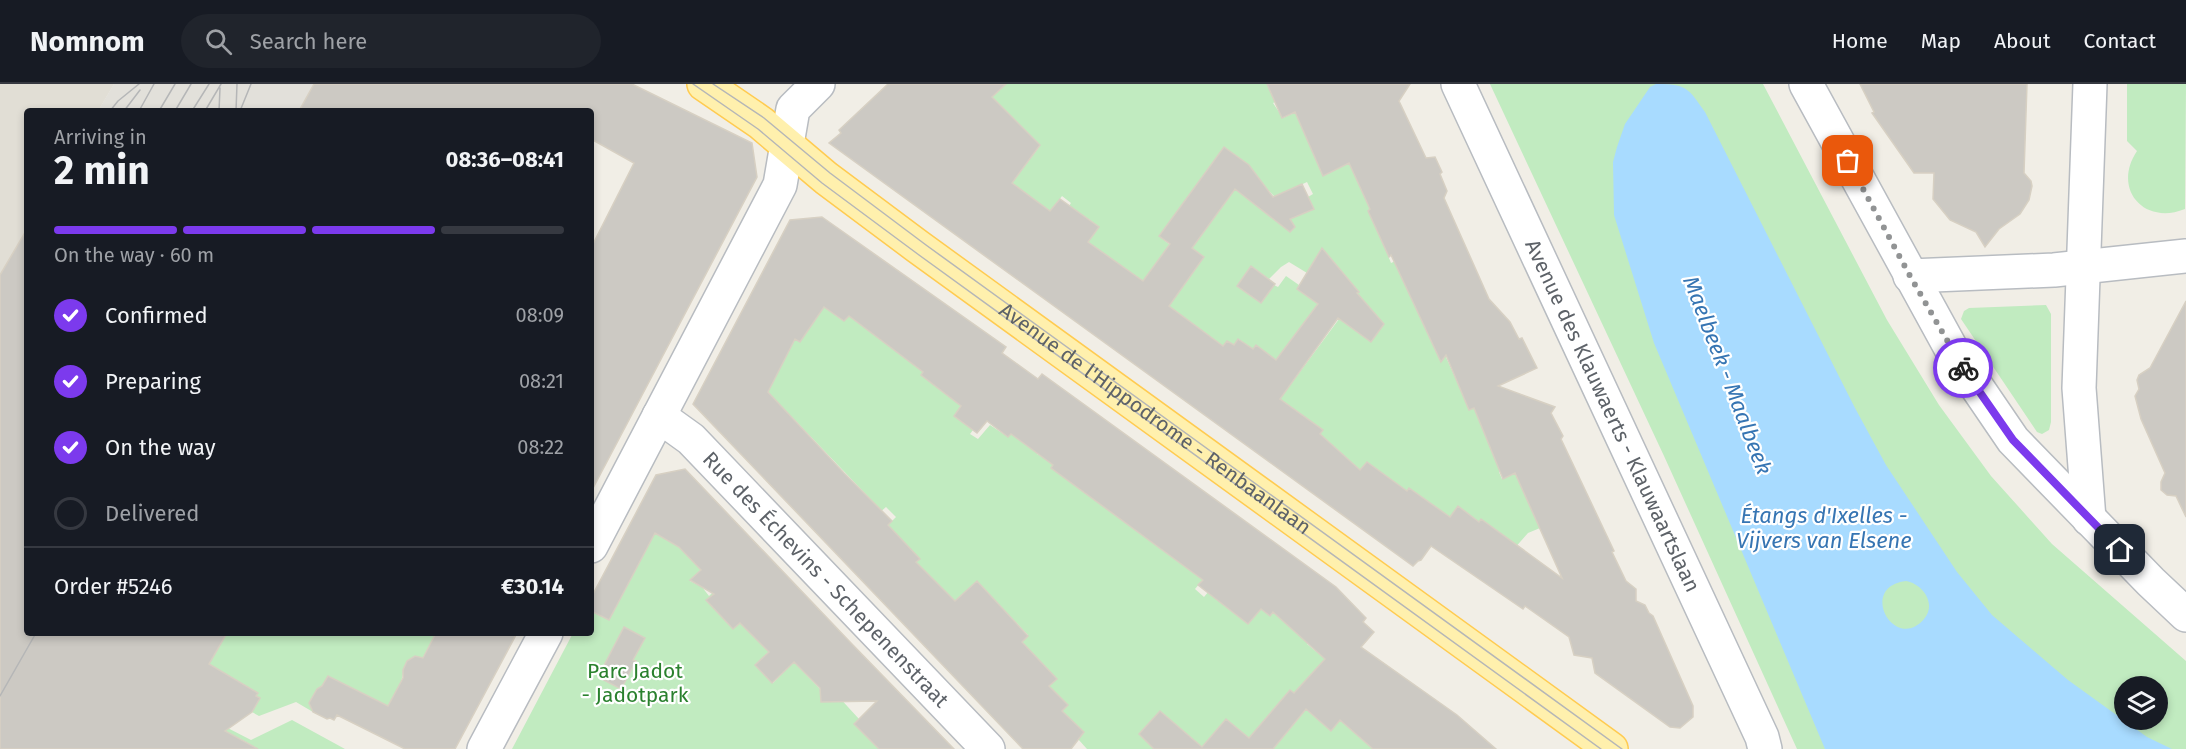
<!DOCTYPE html>
<html lang="en">
<head>
<meta charset="utf-8">
<style>
  :root { --surface:#171b24; --page:#20242c; --text:#f1f3f6; --muted:#9ea1a6; --line:#363941; --accent:#7c3aed }
  body { margin:0; font-family:"Fira Sans",sans-serif; background:var(--page); color:var(--text); height:100vh; display:flex; flex-direction:column; font-size:22px; white-space:nowrap }
  * { box-sizing:border-box; margin:0 }
  p { font-size:20px; color:var(--muted) }
  .icon { flex:none; width:33px; height:33px; fill:none; stroke:currentColor; stroke-width:2; stroke-linecap:round; stroke-linejoin:round }
  .map { position:relative; flex:1; overflow:hidden }
  .drawer { position:absolute; left:24px; top:24px; width:570px; height:528px; display:flex; flex-direction:column; background:var(--surface); border-radius:6px; box-shadow:0 3px 9px #0003 }
  .drawer>* { flex:none }
  .tools { position:absolute; left:2114px; top:592px; display:grid; gap:12px }
  .tools a { display:grid; place-items:center; width:54px; height:54px; border-radius:50%; background:var(--surface); box-shadow:0 3px 9px #0003; font-size:30px }
  .pin { position:absolute; display:grid; place-items:center; width:51px; height:51px; color:#fff; margin:-26px; border-radius:12px; box-shadow:0 3px 9px #0006 }
  .courier { position:absolute; display:grid; place-items:center; width:60px; height:60px; margin:-30px; border:4px solid #7c3aed; border-radius:50%; background:#fff; color:#222; box-shadow:0 2px 8px #0007 }
  .overview em { font-style:normal; font-weight:700 }
  .overview div { display:flex; flex-direction:column-reverse }
  .overview { display:flex; align-items:center; justify-content:space-between; height:102px; padding:0 30px }
  h1 { font-size:39px; font-weight:700; line-height:45px }
  .bar { display:grid; grid-template-columns:repeat(4,1fr); gap:9px 6px; align-content:center; height:72px; padding:0 30px }
  .bar i { height:8px; border-radius:4px; background:var(--line) }
  .bar .selected { background:var(--accent) }
  .bar p { grid-column:span 4 }
  .line { display:flex; align-items:center; gap:15px; padding:0 30px; border-top:2px solid var(--line) }
  .line div { flex:1 }
  ol { padding:0 30px; list-style:none }
  li { display:flex; align-items:center; gap:18px; height:66px }
  li p { margin-inline-start:auto }
  li .icon { padding:6px; border-radius:50%; background:var(--accent); color:#fff; stroke-width:4 }
  li:last-child { color:var(--muted) }
  li i { width:33px; height:33px; border:3px solid var(--line); border-radius:50% }
  header { display:flex; align-items:center; gap:36px; box-sizing:border-box; height:84px; padding:0 30px; background:var(--surface); border-bottom:2px solid var(--line) }
  header strong { font-size:28px }
  nav { display:flex; gap:33px; margin-inline-start:auto; font-size:21px }
  .search { width:420px; height:54px; background:var(--page); display:flex; align-items:center; gap:15px; box-sizing:border-box; padding:0 21px; border-radius:33px; color:var(--muted); font-size:22px }
  .map>svg:first-child { display:block }
</style>
</head>
<body>
<header>
<strong>Nomnom</strong>
<div class="search"><svg class="icon" aria-label="search" viewBox="0 0 24 24"><circle cx="10" cy="10" r="6"/><path d="M15 15l6 6"/></svg>Search here</div>
<nav><a>Home</a><a>Map</a><a>About</a><a>Contact</a></nav>
</header>
<div class="map">
<svg width="2186" height="665" viewBox="0 0 2186 665">
  <rect width="100%" height="100%" fill="#f1eee6"/>
  <path fill="#e2e0da" d="M114,0H414L398,27H98Z"/>
  <path fill="#e1ded5" d="M0,0H114L98,27H27V145L0,191Z"/>
  <path fill="#c1ebc0" fill-rule="evenodd" d="M997,0H1267L1270,6L1308,3L1273,19L1283,34L1301,26L1352,77L1374,124L1368,127L1392,167L1387,169L1391,179L1407,172L1438,255L1469,325L1474,324L1493,369L1501,382L1499,388L1502,395L1516,389L1540,444L1528,449L1513,466L1481,436L1479,438L1458,422L1445,440L1430,419L1409,404L1404,411C1395,398 1389,393 1374,389L1376,385L1367,378L1356,390C1344,367 1336,367 1313,361L1323,346L1297,327L1277,319L1359,208L1328,171L1325,170L1307,189L1289,178L1281,183L1269,195L1251,182L1237,202L1261,219L1274,201L1278,203L1286,192L1299,201L1297,205L1318,220L1276,276L1248,272L1245,260L1239,255L1234,261L1227,257L1222,264L1156,239L1204,173L1192,164L1220,126L1193,106L1159,152L1170,161L1159,209L1088,158L1099,143L1089,135L1052,147L1071,119L1062,112L1050,128L1012,99L1040,62L992,13L1001,5ZM1307,98L1313,110L1308,113L1313,125L1292,134L1289,130L1257,122L1269,107L1275,113Z
    M1490,0H1763L1887,236L1939,321L1991,392L2052,460L2186,577V665H1797L1664,372ZM2124,603H2157V636H2124Z
    M2127,0H2186L2185,125C2143,142 2112,104 2137,67L2127,57Z
    M820,206L825,223L843,237L849,232L903,246L889,262L965,316L954,332L973,346L970,350L978,355L990,341L1008,353L1017,343L1040,365L1037,370L1047,376L1066,363L1051,384L1169,471L1210,487L1195,505L1204,513L1219,495L1238,532L1248,540L1261,525L1270,532L1273,528L1318,548L1307,560L1325,575L1316,585L1345,630L1364,647L1359,653L1373,665H1273L1309,622L1290,606L1249,654L1226,635L1200,665H1184L1193,655L1180,644L1168,659L1148,640L1139,650L1154,665H1087L1078,655L1083,648L1062,627L1068,621L1049,602L1057,595L1022,558L1028,551L977,497L955,517L896,497L919,475L888,441L896,433L886,423L878,430L879,424L792,333L756,330Z
    M2046,221L2051,230V338L2049,346L2042,350L2037,348L1961,235L1964,227L1969,224Z
    M655,449L711,477L690,497L702,503L709,512L718,503L725,537L733,545L740,539L784,572L756,581L773,599L794,578L822,607L821,613L825,618L837,611L859,635L854,640L883,665H512L573,549H591V527L609,536Z
    M224,549H436L422,575L415,572C412,574 409,575 407,577C403,582 398,618 396,626L328,592L321,604L317,605L310,617L313,628L296,618L259,632L252,628L260,614L256,612L257,609L203,577Z
    M292,636L345,665H258L239,654L232,665H201L216,638L251,656Z"/>
  <path fill="#a8dbff" fill-rule="evenodd" d="M1656,0C1687,0 1688,4 1705,28L1855,324L1886,381L1957,488L1992,531L2068,596L2147,653L2172,665H1825L1654,259L1614,131L1613,78L1617,63L1625,40L1650,3ZM1906,497C1923,500 1937,520 1924,535C1895,569 1857,503 1906,497Z"/>
  <path fill="#ccc9c3" stroke="#d7d0c3" stroke-width="1.5" d="M314,0H632L752,59L757,93L591,408V164L634,79L591,55V27H299Z
    M888,0H1006L992,13L1040,61L1012,99L1050,127L1060,115L1099,143L1088,158L1143,197L1170,160L1159,152L1224,63L1249,81L1273,113L1302,100L1314,125L1290,135L1295,143L1290,148L1235,105L1192,164L1204,173L1169,222L1223,262L1227,257L1234,261L1238,255L1253,265L1256,261L1276,276L1318,220L1297,205L1322,164L1359,208L1357,209L1384,240L1371,258L1338,234L1280,315L1323,346L1320,350L1360,386L1367,378L1407,407L1409,404L1450,433L1458,422L1479,438L1481,435L1562,494L1515,389L1503,395L1474,324L1469,326L1446,271L1441,278L1391,171L1389,173L1368,127L1370,125L1349,79L1323,92L1295,28L1282,34L1267,0H1410L1399,17L1426,74L1435,73L1442,88L1440,90L1447,107L1444,114L1489,215L1510,238L1519,255L1522,254L1537,284L1498,302L1555,323L1551,329L1563,352L1561,355L1614,467L1612,468L1626,497L1636,505V517L1645,521L1649,529L1653,532L1693,622V633L1680,644L1670,643L1595,589L1592,574L1574,571L1569,553L1525,522L1523,525L1431,462L1421,476L1418,477L1413,482L829,59L841,49L839,46Z
    M1860,0H2027L2024,89L2031,97L2032,102L2029,116L2020,130L1999,145L1985,163L1976,148L1950,136L1933,115L1934,89H1914L1872,29L1874,28Z
    M822,133L1006,263L1002,269L1038,295L1042,290L1336,503L1366,534L1363,538L1374,548L1361,563L1457,631L1496,665H1373L1340,636L1331,647L1306,625L1273,665H1154L1139,650L1160,627L1202,663L1226,635L1249,654L1290,606L1294,609L1325,575L1273,528L1270,532L1261,525L1248,540L1198,501L1203,496L1051,384L1053,381L1011,350L1008,353L987,337L977,349L954,332L961,322L921,291L923,288L849,232L844,237L824,223L800,258L795,255L768,308L844,389L892,437L888,441L920,475L916,478L955,517L977,497L1028,552L1022,558L1057,595L1049,602L1068,621L1062,627L1084,648L1071,665H1023L693,320L790,136Z
    M27,145V549H227L209,580L258,609L256,612L260,614L252,628L225,647L258,665H0V191Z
    M1251,182L1275,200L1261,219L1237,202Z
    M2186,217V433L2176,412L2167,411L2161,406V398L2165,389L2141,335L2135,312L2139,305L2137,296L2139,291L2150,284Z
    M685,385L851,559L954,665H879L854,640L877,617L821,618L820,604L794,578L772,599L755,581L769,568L740,539L733,545L706,516L714,510L690,496L701,486L679,463L655,449L609,536L591,527V514L656,391Z
    M624,543L645,554L633,576L636,577L621,605L598,593Z
    M436,549H517L455,665H405L337,631L334,636L330,634L327,635L313,628L309,619L317,605L322,602L328,592L388,622L403,594V586L407,577L415,572L423,574Z"/>
  <g fill="none" stroke-linecap="round" stroke-linejoin="round">
    <g stroke="#b8bcc1" stroke-width="36">
      <g id="minor">
        <path id="s1" d="M1458,0L1762,653L1765,665"/>
        <path d="M1806,0L1953,268L2013,356L2151,498L2186,531"/>
        <path d="M1910,192L2054,186L2186,172"/>
        <path id="s2" d="M659,332L691,355L988,665"/>
        <path d="M2089,435L2079,304L2090,0"/>
        <path d="M591,462L780,101L793,25L818,0"/>
        <path d="M484,665L546,549"/>
      </g>
    </g>
    <g stroke="#ffcb51" stroke-width="36">
      <g id="major">
        <path id="s3" d="M704,0L761,39L826,94L917,162L1611,665"/>
      </g>
    </g>
    <use href="#minor" stroke="#fff" stroke-width="33"/>
    <use href="#major" stroke="#fff0ad" stroke-width="33"/>
    <path stroke="#b5b6b7" stroke-width="1.5" d="M693,0L758,45L822,99L919,171L1601,665
      M713,0L764,34L830,89L926,161L1622,665
      M110,27L118,17L139,0
      M124,27L140,6
      M139,27L154,0
      M159,27L175,0
      M175,27L191,0
      M192,27L209,0
      M205,27L221,0
      M219,27L220,4
      M236,27L237,0
      M240,27L251,0
      M0,612L36,549"/>
  </g>
  <g fill="none" stroke-linecap="round" stroke-linejoin="round">
    <path stroke="#919394" stroke-width="6" stroke-dasharray="0 10.8" d="M1848,77L1910,192L1963,284"/>
    <path stroke="#7c3aed" stroke-width="8" d="M1963,284L2013,356L2120,466"/>
  </g>
  <g text-anchor="middle" stroke-width="4.5" stroke-linejoin="round" paint-order="stroke">
    <g font-size="21" fill="#5d6268" stroke="#fff">
      <text dy="7" stroke="none"><textPath href="#s1" startOffset="366">Avenue des Klauwaerts - Klauwaartslaan</textPath></text>
      <text dy="7" stroke="none"><textPath href="#s3" startOffset="562">Avenue de l'Hippodrome - Renbaanlaan</textPath></text>
      <text dy="7" stroke="none"><textPath href="#s2" startOffset="234">Rue des Échevins - Schepenenstraat</textPath></text>
    </g>
    <g font-size="21" fill="#2a812e" stroke="#fff">
      <text x="635" y="594">Parc Jadot<tspan x="635" dy="24">- Jadotpark</tspan></text>
    </g>
    <g font-size="22" font-style="italic" fill="#3675b3" stroke="#fff">
      <text transform="translate(1728 291) rotate(69)" y="8">Maelbeek - Maalbeek</text>
      <text x="1824" y="439">Étangs d'Ixelles -<tspan x="1824" dy="25">Vijvers van Elsene</tspan></text>
    </g>
  </g>
</svg>
<div class="tools">
<a><svg class="icon" aria-label="layers" viewBox="0 0 24 24"><path d="M12 4l9 5-9 5-9-5zM3 14l9 5 9-5"/></svg></a>
</div>
<div class="pin" style="left:1848px;top:77px;background:#ea580c"><svg class="icon" aria-label="bag" viewBox="0 0 24 24"><path d="M5 8h14l-1 12H6zM9 8a3 3 0 0 1 6 0"/></svg></div>
<div class="pin" style="left:2120px;top:466px;background:#1f2937"><svg class="icon" aria-label="home" viewBox="0 0 24 24"><path d="M3 11l9-7 9 7M6 9v11h12V9"/></svg></div>
<div class="courier" style="left:1963px;top:284px"><svg class="icon" aria-label="bike" viewBox="0 0 24 24"><circle cx="6" cy="16" r="4"/><circle cx="18" cy="16" r="4"/><path d="M6 16l4-8h5l3 8M10 8l3 8H6M13 5h3"/></svg></div>
<section class="drawer">
<div class="overview"><div><h1>2 min</h1><p>Arriving in</p></div><em>08:36–08:41</em></div>
<div class="bar"><i class="selected"></i><i class="selected"></i><i class="selected"></i><i></i><p>On the way · 60 m</p></div>
<ol>
<li><svg class="icon" aria-label="check" viewBox="0 0 24 24"><path d="M5 12l5 5 9-10"/></svg>Confirmed<p>08:09</p></li>
<li><svg class="icon" aria-label="check" viewBox="0 0 24 24"><path d="M5 12l5 5 9-10"/></svg>Preparing<p>08:21</p></li>
<li><svg class="icon" aria-label="check" viewBox="0 0 24 24"><path d="M5 12l5 5 9-10"/></svg>On the way<p>08:22</p></li>
<li><i></i>Delivered</li>
</ol>
<div class="line" style="height:78px"><div>Order #5246</div><b>€30.14</b></div>
</section>
</div>
</body>
</html>
